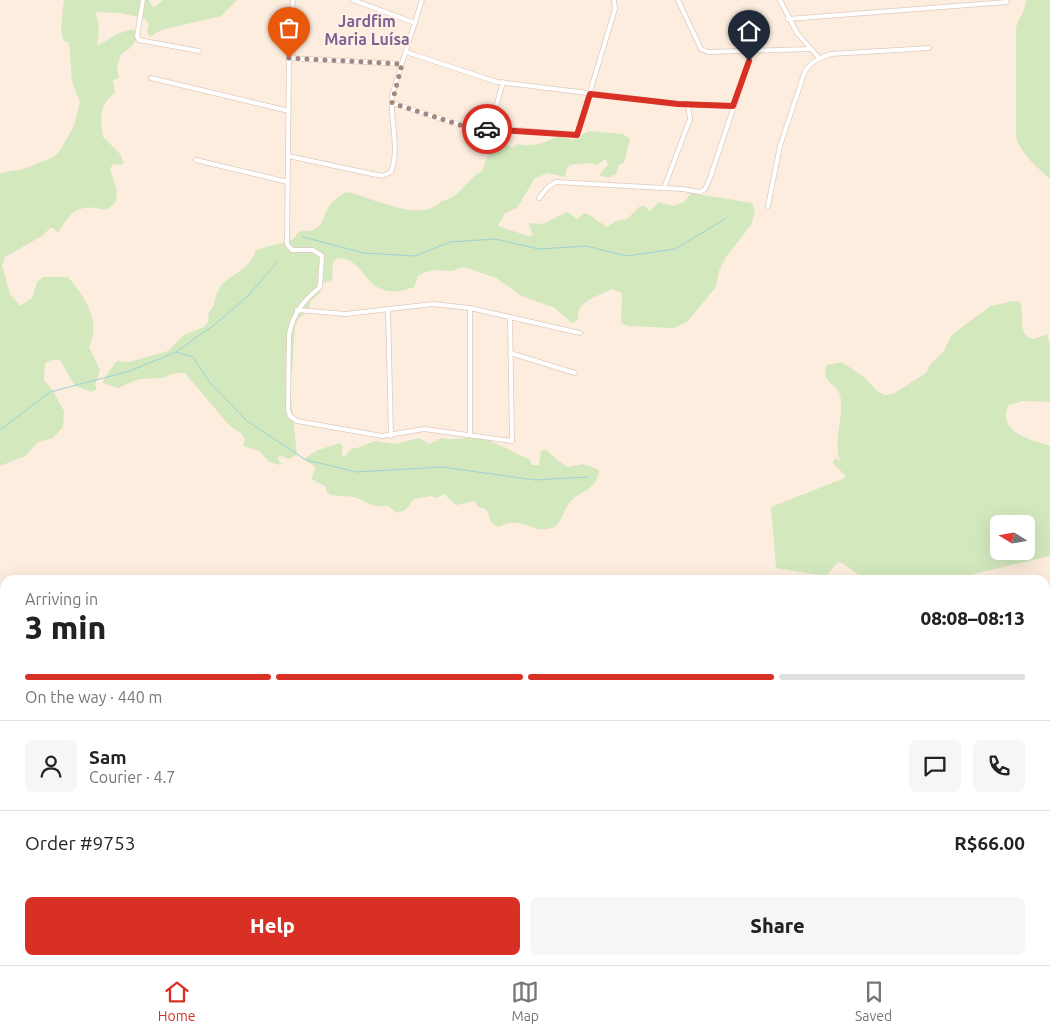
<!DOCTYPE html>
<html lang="en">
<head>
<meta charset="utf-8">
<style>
  :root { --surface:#fff; --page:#f6f6f6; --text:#222; --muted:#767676; --line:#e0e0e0; --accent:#d93025 }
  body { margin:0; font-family:Ubuntu,sans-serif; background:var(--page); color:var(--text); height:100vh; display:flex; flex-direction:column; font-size:19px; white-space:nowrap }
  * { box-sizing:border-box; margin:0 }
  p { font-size:16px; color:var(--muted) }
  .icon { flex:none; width:28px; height:28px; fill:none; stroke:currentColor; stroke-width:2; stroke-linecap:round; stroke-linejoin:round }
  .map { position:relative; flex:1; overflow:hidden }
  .drawer { position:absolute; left:0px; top:575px; width:1050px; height:390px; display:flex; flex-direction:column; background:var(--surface); border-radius:15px 15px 0 0; box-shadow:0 5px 20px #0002 }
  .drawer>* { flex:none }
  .needle { width:32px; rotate:281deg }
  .fabs { position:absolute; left:990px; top:515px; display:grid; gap:10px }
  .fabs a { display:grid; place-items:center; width:45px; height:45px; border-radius:8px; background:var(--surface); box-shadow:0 5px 20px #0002; font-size:25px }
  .pin { position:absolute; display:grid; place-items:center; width:42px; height:42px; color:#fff; margin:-51px -21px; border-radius:50% 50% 50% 0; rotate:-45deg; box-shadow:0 0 5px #0007 }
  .pin .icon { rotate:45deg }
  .courier { position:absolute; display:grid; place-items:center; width:50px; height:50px; margin:-25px; border:4px solid #d93025; border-radius:50%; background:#fff; color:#222; box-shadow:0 1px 6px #0007 }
  .headline em { font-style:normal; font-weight:800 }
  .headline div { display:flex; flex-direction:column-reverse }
  .headline { display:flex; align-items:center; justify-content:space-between; height:85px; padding:0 25px }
  h1 { font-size:32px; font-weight:800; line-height:38px }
  .bar { display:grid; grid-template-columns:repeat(4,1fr); gap:8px 5px; align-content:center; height:60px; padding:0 25px }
  .bar i { height:6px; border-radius:4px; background:var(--line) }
  .bar .current { background:var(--accent) }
  .bar p { grid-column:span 4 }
  .line { display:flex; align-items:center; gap:12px; padding:0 25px; border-top:1px solid var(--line) }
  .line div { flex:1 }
  .round { display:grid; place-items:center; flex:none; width:52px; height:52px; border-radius:8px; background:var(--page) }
  .primary-button { display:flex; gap:10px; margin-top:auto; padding:10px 25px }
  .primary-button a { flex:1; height:58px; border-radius:8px; background:var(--accent); color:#fff; font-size:20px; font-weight:800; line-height:58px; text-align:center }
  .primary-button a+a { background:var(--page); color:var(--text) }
  .tab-bar { display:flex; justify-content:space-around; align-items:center; height:70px; border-top:1px solid var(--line); background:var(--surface); font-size:14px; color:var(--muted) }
  .tab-bar a { display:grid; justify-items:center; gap:2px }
  .tab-bar .current { color:var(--accent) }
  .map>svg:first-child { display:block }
</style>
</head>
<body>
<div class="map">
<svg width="1050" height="965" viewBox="0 0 1050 965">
  <rect width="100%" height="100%" fill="#fcedde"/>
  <path fill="#d4e8be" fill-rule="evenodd" d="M64,0H149L151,5L155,7L163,0H237L221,16L161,30L150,37L147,31L149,24L144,18L120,13L96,12L99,31L97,46L117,34L133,29L140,36L129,49L121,54L117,68L119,78L113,80L115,92C99,106 100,117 103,137L120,154L124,163L121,165L113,164L110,169L117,191L116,202L106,210C80,203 71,210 58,233L53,228H50L42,236L5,257L2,265L10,294L20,306L32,298L37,282L43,277H68C84,296 102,321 89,347L100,370L95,385L97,389L91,392L75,386L60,360H52L45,363L44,380L53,391L64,411L63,427L53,438L38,442L25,456L0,466V173L24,169L53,157L59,152L74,126L80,102L72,82L69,43L63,40L61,27Z
    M1026,0H1050V179C1038,168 1020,153 1016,137V29C1017,18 1025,14 1026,0Z
    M589,131L623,134L630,139L624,163L619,165L616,174L608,178L599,175L608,165L606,159L597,165L588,163L570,165L567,168L565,177L548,173L535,178L517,208L505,213L498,226L528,236L533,235L528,223L543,224L567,212L577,219L584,213L588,214L607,227L616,221L627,219L640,206H644L650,211L659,202L673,206L684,202L691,193L752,203L755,211L751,225L726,257L719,271L716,287L687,322L673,328L628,326L621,323L622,293L611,289C598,297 576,300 578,320L572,323L555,308L522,296L496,278L464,267L452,271L434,270L423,273L418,276L414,287C363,306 369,258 338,258L333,262L332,280L316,285L321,292L311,301L309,310L299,318L295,327L292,371L290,378L285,383L290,391L297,455L289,459L279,455L278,460L282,464L280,465L269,462L259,451L243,446L245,440L242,434L229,425L185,373H176L162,378L139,379L118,388L103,383L105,377L117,361L129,362L168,351L184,335L204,327L208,322L209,312L214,306C217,272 246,279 256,250L292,240L300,231C326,233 320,217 332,202C336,198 341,195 346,192C370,196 422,225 441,201C461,198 466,179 482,171L493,141L501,140L512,148L518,144C534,148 545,142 559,136L573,140Z
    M1013,301L1020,302C1025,313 1016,336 1034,339L1047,334L1050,346V402L1023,401L1009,405C995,431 1031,440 1050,446V556L981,572L974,574L971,580H865L844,564L838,562L826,576L776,568L771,507L845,478V475L833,463L835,458L840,461C832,440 845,416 840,395C836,381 820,384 827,365L842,362L865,378L877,391L885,395L893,394L926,373L930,365L944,351L951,336L966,324L991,306ZM999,524H1026V551H999Z
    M485,435L489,436L492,442C505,447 516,454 529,459L532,465H539L541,451L546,449L557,460L568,467L584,464L599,470C598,475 597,480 594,484C587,492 576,494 569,503C562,513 562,526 548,529C528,532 523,515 499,527L492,524L486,509L478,507L475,501L456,505L444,494L436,498L431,496L414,499L405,510L397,513L388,506H375L354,497L331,495L327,492L325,486L311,479L316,468L304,459L318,450L340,443L343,447L341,454L344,457L352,448H357L375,441L396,444L419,438L429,444L441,438C448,441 476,437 485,435Z
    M0,711L5,725V807H1Z
    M1045,843H1050V923L1045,924Z
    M230,960H361L360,965H227Z
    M888,960H972L970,965H892Z"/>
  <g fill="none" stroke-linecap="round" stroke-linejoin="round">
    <path stroke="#9ad3d6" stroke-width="1" d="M303,237L364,253L415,256L450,242L495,239L539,249L586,246L627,256L675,249L725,219
      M176,352L193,357L210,383L247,421L306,460L357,472L442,467L535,480L587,477
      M0,430L50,392L130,371L176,352L214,325L248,296L277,262
      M0,695L2,708
      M1045,885L1050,883
      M0,962L1,965
      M292,965L293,960
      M940,965L946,960"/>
    <g stroke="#e1cabe" stroke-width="5.5">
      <path id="minor" d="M143,0L137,36L139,40L199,51
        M293,0L289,53L287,244L292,250H313L322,256L320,287C303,301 293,313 289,335L288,410L290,416L297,421L382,436L424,429L512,441L510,317
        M353,0L415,23
        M678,0L701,49L708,52L810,49
        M780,0L797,33L819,58
        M788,19L1007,2
        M406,52L497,82L678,104L733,106
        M289,58L402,64
        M151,78L289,111
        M392,103L476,130L506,129L577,135L615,9L614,0
        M490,129L503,82
        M288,156L382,176L391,172C400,149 390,120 392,95L422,0
        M196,160L288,182
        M664,188L690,119L688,104
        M539,198L548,187L556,182L682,189L700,192L705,189L710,178L749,61L750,50
        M768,206L780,146L805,71C812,61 819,58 831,54L929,48
        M388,309L391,436
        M297,310L346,314L433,304L470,308L580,333
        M510,353L575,373
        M470,435V308
        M0,731H5"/>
    </g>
    <use href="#minor" stroke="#fff" stroke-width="4"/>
  </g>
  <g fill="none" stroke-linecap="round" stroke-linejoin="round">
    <path stroke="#a2887c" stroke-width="5" stroke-dasharray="0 9" d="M289,58L402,64L392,103L476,130L487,129"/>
    <path stroke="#d93025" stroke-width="6" d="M487,129L577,135L590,94L678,104L733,106L749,61"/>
  </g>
  <g text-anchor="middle" stroke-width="4.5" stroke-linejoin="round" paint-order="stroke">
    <g font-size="16" font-weight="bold" fill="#7e6295" stroke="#fff1e4">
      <text x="367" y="27">Jardfim<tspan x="367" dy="18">Maria Luísa</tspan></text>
    </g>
  </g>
</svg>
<div class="fabs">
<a><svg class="needle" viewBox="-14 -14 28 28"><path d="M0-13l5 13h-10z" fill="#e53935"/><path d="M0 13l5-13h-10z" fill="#767676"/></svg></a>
</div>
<div class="pin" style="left:289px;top:58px;background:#ea580c"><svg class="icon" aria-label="bag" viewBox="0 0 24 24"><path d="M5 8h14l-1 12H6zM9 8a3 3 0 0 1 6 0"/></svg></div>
<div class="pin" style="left:749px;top:61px;background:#1f2937"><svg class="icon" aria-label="home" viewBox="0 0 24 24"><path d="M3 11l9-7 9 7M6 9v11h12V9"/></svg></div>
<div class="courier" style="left:487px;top:129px"><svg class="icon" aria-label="car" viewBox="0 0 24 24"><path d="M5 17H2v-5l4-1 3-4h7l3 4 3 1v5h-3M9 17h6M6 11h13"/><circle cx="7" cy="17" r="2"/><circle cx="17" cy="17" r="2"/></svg></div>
<section class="drawer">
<div class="headline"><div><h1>3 min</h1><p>Arriving in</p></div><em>08:08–08:13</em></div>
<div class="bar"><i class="current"></i><i class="current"></i><i class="current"></i><i></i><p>On the way · 440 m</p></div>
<div class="line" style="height:90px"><a class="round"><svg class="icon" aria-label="person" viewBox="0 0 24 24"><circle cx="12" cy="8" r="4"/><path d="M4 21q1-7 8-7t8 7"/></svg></a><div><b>Sam</b><p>Courier · 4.7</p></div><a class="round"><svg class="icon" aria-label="chat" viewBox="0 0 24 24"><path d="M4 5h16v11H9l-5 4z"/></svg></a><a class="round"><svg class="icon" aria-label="phone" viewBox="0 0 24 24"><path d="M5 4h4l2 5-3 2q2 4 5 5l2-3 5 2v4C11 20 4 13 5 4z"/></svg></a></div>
<div class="line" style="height:65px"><div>Order #9753</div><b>R$66.00</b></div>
<div class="primary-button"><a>Help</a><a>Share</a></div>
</section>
</div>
<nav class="tab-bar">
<a class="current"><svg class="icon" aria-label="home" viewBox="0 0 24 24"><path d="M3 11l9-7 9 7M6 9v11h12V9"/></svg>Home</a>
<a><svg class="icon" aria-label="map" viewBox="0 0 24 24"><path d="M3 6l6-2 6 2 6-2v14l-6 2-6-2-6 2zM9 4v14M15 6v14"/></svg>Map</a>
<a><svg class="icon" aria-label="saved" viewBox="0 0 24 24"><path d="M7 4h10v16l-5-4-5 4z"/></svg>Saved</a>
</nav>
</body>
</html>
